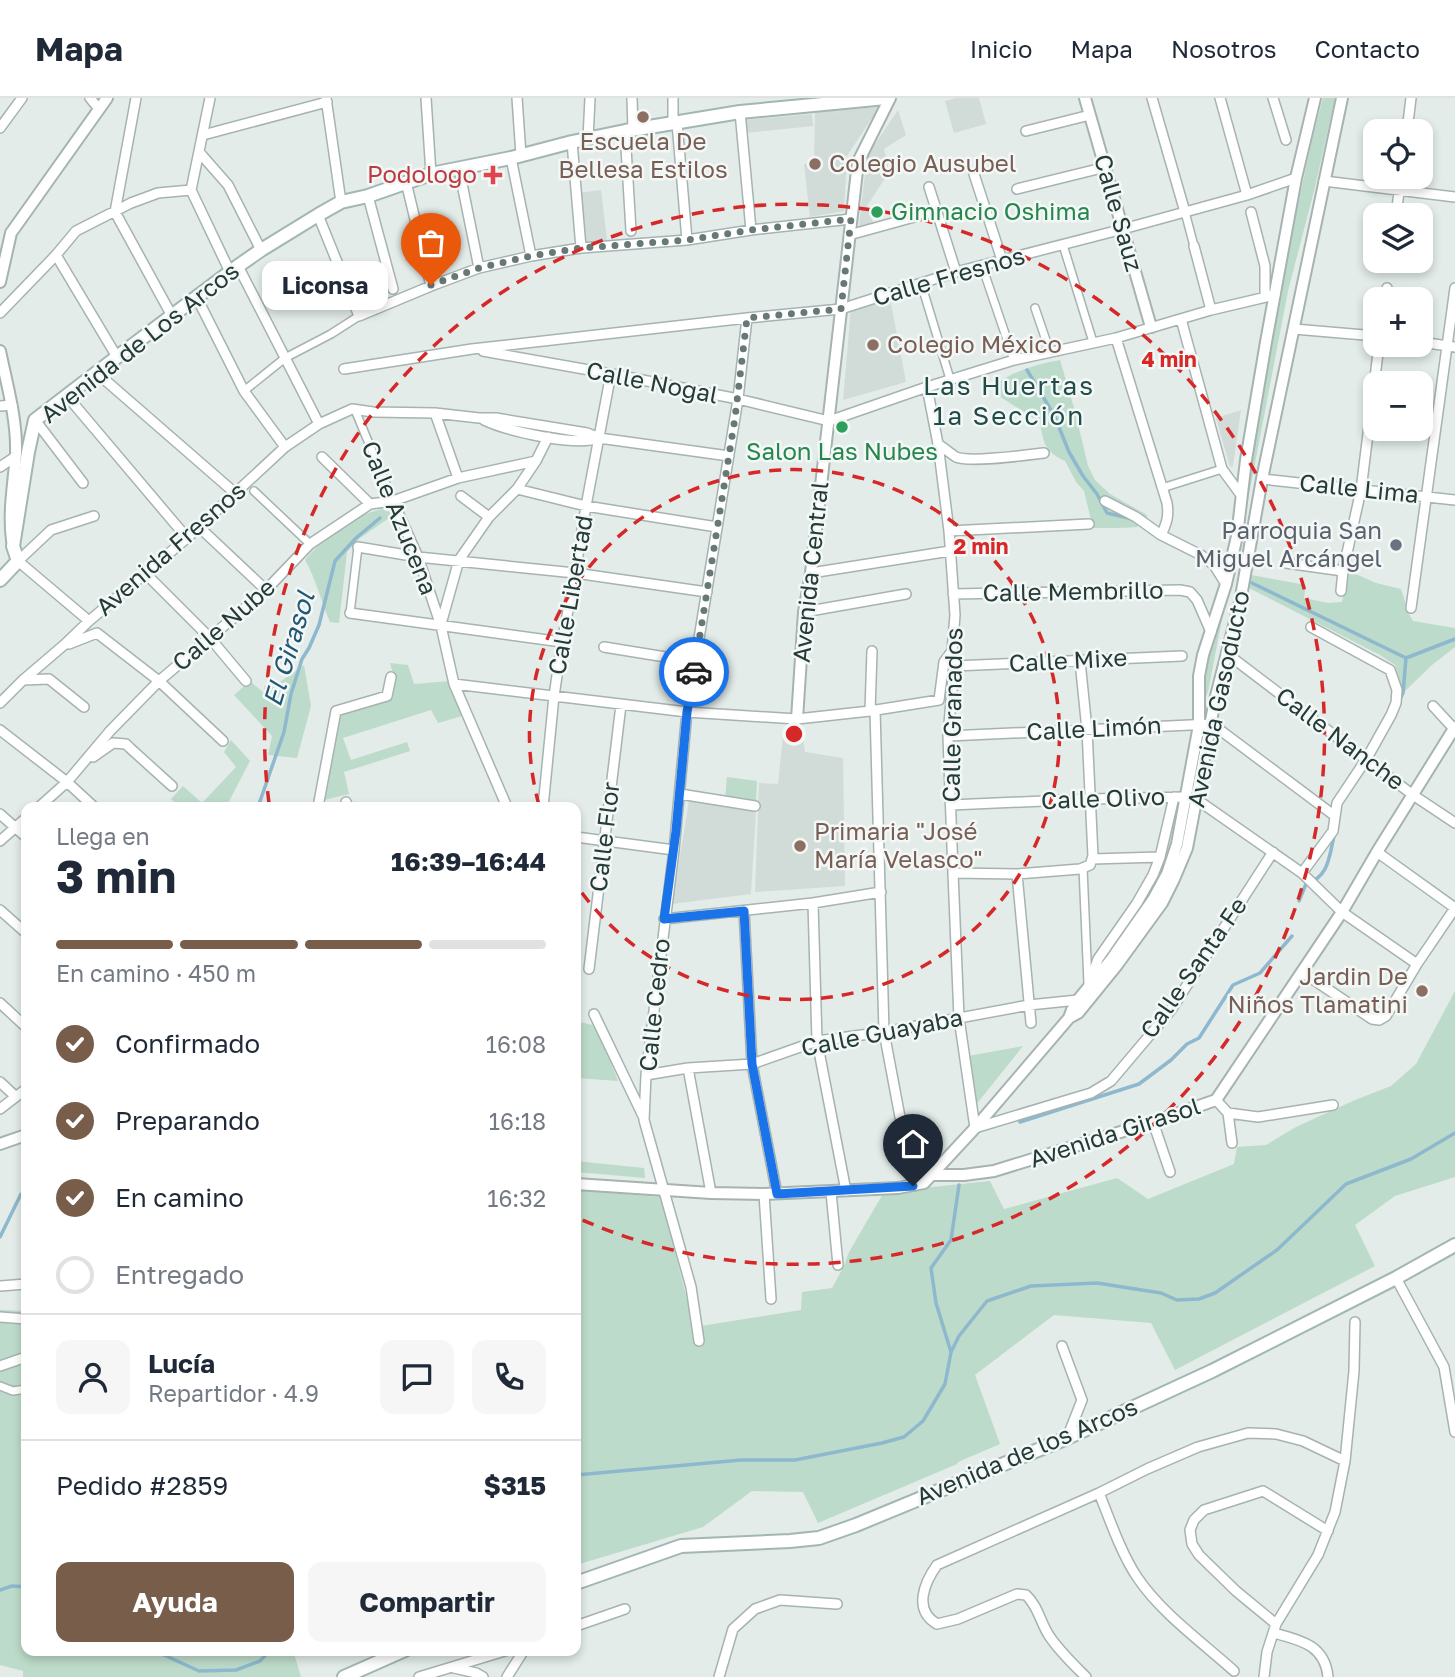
<!DOCTYPE html>
<html lang="es">
<head>
<meta charset="utf-8">
<style>
  :root { --surface:#fff; --page:#f6f6f7; --text:#1f2937; --muted:#747a83; --line:#e0e1e3; --accent:#795d4b }
  body { margin:0; font-family:"Golos Text",sans-serif; background:var(--page); color:var(--text); height:100vh; display:flex; flex-direction:column; font-size:26px; white-space:nowrap }
  * { box-sizing:border-box; margin:0 }
  p { font-size:23px; color:var(--muted) }
  .icon { flex:none; width:38px; height:38px; fill:none; stroke:currentColor; stroke-width:2; stroke-linecap:round; stroke-linejoin:round }
  .map { position:relative; flex:1; overflow:hidden }
  .drawer { position:absolute; left:21px; top:704px; width:560px; height:854px; display:flex; flex-direction:column; background:var(--surface); border-radius:14px; box-shadow:0 4px 10px #0003 }
  .drawer>* { flex:none }
  .buttons { position:absolute; left:1363px; top:21px; display:grid; gap:14px }
  .buttons a { display:grid; place-items:center; width:70px; height:70px; border-radius:14px; background:var(--surface); box-shadow:0 4px 10px #0003; font-size:35px }
  .pin { position:absolute; display:grid; place-items:center; width:60px; height:60px; color:#fff; margin:-72px -30px; border-radius:50% 50% 50% 0; rotate:-45deg; box-shadow:0 0 7px #0007 }
  .pin .icon { rotate:45deg }
  .courier { position:absolute; display:grid; place-items:center; width:70px; height:70px; margin:-35px; border:5px solid #1a73e8; border-radius:50%; background:#fff; color:#222; box-shadow:0 2px 9px #0007 }
  .bubble { position:absolute; height:49px; border-radius:14px; background:var(--surface); box-shadow:0 4px 10px #0003; font-size:23px; font-weight:700; line-height:49px; text-align:center }
  .overview em { font-style:normal; font-weight:700 }
  .overview div { display:flex; flex-direction:column-reverse }
  .overview { display:flex; align-items:center; justify-content:space-between; height:119px; padding:0 35px }
  h1 { font-size:46px; font-weight:700; line-height:52px }
  .bar { display:grid; grid-template-columns:repeat(4,1fr); gap:10px 7px; align-content:center; height:84px; padding:0 35px }
  .bar i { height:9px; border-radius:5px; background:var(--line) }
  .bar .current { background:var(--accent) }
  .bar p { grid-column:span 4 }
  .line { display:flex; align-items:center; gap:18px; padding:0 35px; border-top:2px solid var(--line) }
  .line div { flex:1 }
  .round { display:grid; place-items:center; flex:none; width:74px; height:74px; border-radius:14px; background:var(--page) }
  ol { padding:0 35px; list-style:none }
  li { display:flex; align-items:center; gap:21px; height:77px }
  li p { margin-inline-start:auto }
  li .icon { padding:7px; border-radius:50%; background:var(--accent); color:#fff; stroke-width:4 }
  li:last-child { color:var(--muted) }
  li i { width:38px; height:38px; border:4px solid var(--line); border-radius:50% }
  .primary-button { display:flex; gap:14px; margin-top:auto; padding:14px 35px }
  .primary-button a { flex:1; height:80px; border-radius:14px; background:var(--accent); color:#fff; font-size:28px; font-weight:700; line-height:80px; text-align:center }
  .primary-button a+a { background:var(--page); color:var(--text) }
  header { display:flex; align-items:center; gap:42px; box-sizing:border-box; height:98px; padding:0 35px; background:var(--surface); border-bottom:2px solid var(--line) }
  header strong { font-size:33px }
  nav { display:flex; gap:38px; margin-inline-start:auto; font-size:24px }
  .map>svg:first-child { display:block }
</style>
</head>
<body>
<header>
<strong>Mapa</strong>
<nav><a>Inicio</a><a>Mapa</a><a>Nosotros</a><a>Contacto</a></nav>
</header>
<div class="map">
<svg width="1455" height="1579" viewBox="0 0 1455 1579">
  <rect width="100%" height="100%" fill="#e3ece9"/>
  <path fill="#d1dbd8" d="M956,0H979L986,26L954,35L945,3Z
    M879,9L847,58L834,62L847,59L844,113L810,119L804,66L814,65L815,14L837,12V18L838,12Z
    M898,12L906,37L884,51L888,66L887,77L867,108L873,125L859,128L867,58Z
    M812,16L813,28L745,35L744,22Z
    M601,92L607,142L584,145L578,95Z
    M890,200L906,284L843,302L851,210Z
    M1241,312L1233,368L1230,369L1216,320Z
    M801,628L805,654L843,660L845,788L755,794L759,685L778,686L784,629Z
    M689,703L756,713L751,796L672,806Z"/>
  <path fill="#bddbca" d="M1323,0H1335L1315,89L1288,193L1247,407L1232,469L1208,594L1204,603V557L1234,459L1245,375L1288,152L1312,42Z
    M1060,262L1075,313L1088,368L1095,382L1110,396L1147,417V421C1144,423 1141,427 1137,429C1133,430 1101,430 1093,430L1084,393L1076,384L1065,363C1045,354 1043,344 1040,324L994,295L992,288C1013,274 1035,266 1060,262Z
    M382,411L395,416L360,440L347,454L339,525L330,524C321,503 316,481 305,462C325,438 351,418 382,411Z
    M1349,473L1376,485L1401,491L1409,516L1413,523L1455,530V549L1432,567L1403,595L1395,567L1380,557L1249,490L1251,477L1306,487L1304,500L1328,505L1342,504Z
    M390,565L408,567L414,586L450,583L462,618L438,625L431,612L343,640L351,662L407,644L410,653L344,674L349,696L324,702L341,616L393,599L395,582Z
    M304,567L311,608L297,660L268,657L272,638L234,597L250,583L264,595Z
    M231,642L250,663L226,709H179L171,701L183,688L202,705L236,669L224,654Z
    M727,679L757,683L756,706L725,701Z
    M1455,893V1079L1395,1098L1355,1127L1375,1168L1175,1272L1151,1225L1054,1217L975,1277L1000,1346L958,1364L957,1366L818,1425L803,1394L752,1393L703,1429L576,1467V1092L661,1099L694,1229L801,1212L802,1194L832,1190L844,1168L849,1154L884,1094L990,1083L1004,1111L1117,1080L1148,1101L1234,1066L1237,1049L1266,1047L1296,1029L1355,1002L1391,988L1416,966Z
    M576,920L579,924L597,928L618,983L576,980Z
    M1023,948L975,1008L968,958Z
    M576,1063L644,1070L645,1080L576,1074Z
    M0,1212L26,1213V1552H293L301,1579H23V1573L0,1567Z"/>
  <g fill="none" stroke-linecap="round" stroke-linejoin="round">
    <path stroke="#8eb8cd" stroke-width="3.5" d="M1027,272L1054,317L1069,354L1083,378L1097,396L1107,415L1133,421
      M1252,485L1406,560L1455,541
      M1399,603L1403,595L1406,560
      M258,709L284,634L291,596L302,561L309,550L319,527L335,463L356,440L380,420
      M1299,803L1306,786C1329,779 1329,759 1334,738
      M1020,1024L1139,986L1171,962L1187,946L1199,940L1233,887L1260,875L1292,838
      M0,1139L21,1096L26,1094
      M951,1254L936,1205L931,1170L951,1142L959,1087
      M576,1377L741,1362H795L882,1345L904,1339L923,1323L945,1286L951,1254L959,1238L987,1203L1031,1188L1097,1185L1161,1195L1177,1202L1199,1201L1215,1195L1277,1152L1346,1086L1411,1061L1455,1035
      M0,1492L12,1488L26,1489
      M153,1552L199,1573L236,1572L260,1563L270,1552"/>
    <g stroke="#a6b3b1" stroke-width="10">
      <path id="pedestrian" d="M1185,114L1194,148
        M1063,147L1093,244
        M982,168L1014,262
        M921,185L950,281
        M1035,210L1050,254
        M244,293L285,260L331,236L359,218
        M355,312L393,403
        M1162,390L1222,371
        M254,393L310,446
        M350,515L358,449
        M1083,770L1088,885
        M0,1288L13,1293L26,1291"/>
    </g>
    <g stroke="#a6b3b1" stroke-width="12">
      <path id="minor" d="M90,0L99,11
        M136,0L115,114L172,218
        M326,0L341,104
        M426,0L431,76
        M517,0L521,57
        M632,0L633,32
        M673,0V25
        M1152,0L1185,114
        M1220,0L1247,97
        M1273,0L1286,42
        M740,14L751,132
        M677,25L687,142
        M0,30L22,0
        M625,33L631,133
        M1026,33L1090,17
        M1407,33L1411,0
        M203,37L327,4
        M588,41L590,0
        M572,44L581,150
        M199,54L228,87L261,152
        M511,60L531,158
        M459,71L479,170
        M974,76L1002,162
        M1324,83L1455,99
        M406,84L431,188
        M929,89L956,174
        M1017,91L1106,69
        M191,92L210,0
        M191,92L230,174
        M368,98L393,191
        M1251,114L1265,168V199
        M318,117L359,218L431,188L479,170L531,158L581,150L687,142L751,132L851,121
        M1396,117L1401,79
        M849,137L936,113
        M1194,148L1211,212
        M56,157L117,259
        M238,168L319,326
        M197,200L244,293L285,349
        M1385,201L1387,190
        M0,215L56,157L76,133L131,105L158,95L191,92
        M1181,221L1222,371L1241,397
        M1294,231L1376,238
        M1116,240L1167,405C1169,418 1167,425 1161,437
        M1421,244L1455,249
        M483,253L617,277L738,301L829,323L927,289L1014,262L1116,240L1211,212L1275,197
        M344,271L472,251L747,220L841,211L956,174L1123,131L1247,97L1296,80
        M97,275L235,395
        M927,289L938,346L949,433L955,517L952,553L954,568L948,638L953,775L959,920L975,1030L1091,995L1111,983L1171,912L1273,754
        M67,298L187,440
        M0,308L12,307
        M435,315L458,380
        M35,322L83,385
        M484,322C507,333 576,349 599,340
        M938,346C944,350 950,355 956,359C970,365 1027,357 1044,355
        M322,359L370,406
        M0,369L15,359
        M1262,381L1455,402
        M517,391L586,408L717,429
        M461,398L489,419
        M393,403L418,459L441,528L454,586L507,709
        M1105,403L1136,419L1161,437L1201,457L1214,467L1226,486
        M198,428L266,492
        M949,433L1089,426
        M358,449L418,459L575,475L707,494
        M1286,465L1343,473
        M811,475L950,453
        M146,476L210,540L246,583
        M1341,493L1343,473L1361,392L1379,247
        M953,496L1180,492L1190,494L1197,502L1211,534
        M1411,510L1455,190
        M804,514L906,496
        M350,515L562,544
        M89,523L18,463L51,432L94,418
        M441,526L459,462L489,419L517,391L536,363L548,339
        M69,546L97,535L159,583L223,643
        M604,549L696,564
        M1226,555L1413,697L1455,725
        M954,568L1182,558
        M23,582L49,581L84,609
        M454,586L687,614L797,621L870,613L939,602L944,564L952,553
        M0,605L23,582L64,547L89,523L187,440L285,349L319,326L352,311L373,314L435,315L479,320H496L587,335L599,340L729,358
        M1433,608L1455,632
        M875,612L884,934L913,1088
        M870,613L872,553
        M0,632L67,684L94,709
        M948,638L1212,626L1335,718
        M93,659L113,645L126,646L130,650L172,688
        M680,696L755,708
        M346,704L348,709
        M951,707L1089,701L1185,699L1196,701L1302,775L1342,814L1417,866
        M39,709L67,684L110,633L159,583L266,492L310,446L370,406L393,403L458,380L536,363
        M318,709L336,613L387,598L391,579
        M543,709L554,598L562,544L575,475L586,408L609,286
        M0,716L26,739
        M576,739L674,752
        M0,743L26,720
        M1092,761L1160,759
        M953,775L1017,776L1080,771L1090,767L1093,758L1087,632L1080,563
        M1302,775L1333,733L1337,705L1367,660L1391,617L1396,605L1397,592L1390,572L1311,529
        M1017,776L1031,925
        M813,805L817,943L846,1093
        M0,812L26,835
        M744,813L752,966L777,1096
        M664,821L813,805L881,794
        M589,871L621,607
        M1302,874L1372,921L1379,922L1386,918L1417,866L1455,810L1377,754
        M1089,887L1098,861L1137,805L1153,777L1160,759L1174,699
        M0,905L26,929
        M594,916L644,1020
        M688,970L711,1095
        M646,977L688,970L752,966L817,943L884,934L1029,907L1078,902
        M0,984L16,999
        M1216,1002L1228,1015L1258,1019L1333,1007
        M0,1011L26,991
        M1228,1015L1232,1045
        M1153,1024L1170,1074
        M831,1094L838,1167
        M764,1096L771,1201
        M1396,1180L1444,1269L1455,1334
        M0,1188L26,1186
        M0,1219L26,1221
        M699,1243L691,1189L644,1022L646,977L674,752L687,614L738,301L747,220
        M1062,1248L1082,1302L1067,1340
        M0,1268L26,1259
        M1099,1395C1110,1422 1121,1455 1137,1479C1161,1515 1202,1544 1234,1573
        M1276,1526L1236,1493L1199,1457L1192,1446L1190,1432L1194,1422L1204,1412L1263,1393L1328,1433
        M576,1528L625,1511
        M1274,1535C1300,1542 1325,1547 1328,1579
        M454,1570L476,1575L483,1579
        M419,1579L508,1552
        M507,1579L524,1552
        M719,1579L733,1531L755,1511L780,1502L837,1506
        M1086,1579C1073,1566 1058,1552 1048,1536C1040,1523 1038,1508 1026,1497L1017,1496L958,1521L937,1526C913,1512 924,1485 937,1467L1099,1395L1147,1371L1198,1349L1248,1335L1276,1336L1303,1343L1345,1363
        M1264,1579L1267,1554L1276,1526L1318,1457L1335,1414L1345,1363L1354,1273L1355,1224"/>
    </g>
    <g stroke="#a6b3b1" stroke-width="14">
      <path id="tertiary" d="M1085,0L1151,229
        M0,184L11,135L107,0
        M0,253C7,287 17,321 16,355C14,384 8,413 12,442
        M797,621L804,514L811,475L858,64L890,0
        M1069,920L1078,915L1117,867L1162,805L1174,781L1187,750L1215,602L1240,504L1262,381L1342,0
        M0,1046L26,1037
        M932,1077H964L994,1073L1153,1024L1216,1002L1342,814L1377,754L1455,629
        M576,1086L711,1095L764,1096L898,1090L924,1085L975,1030L1069,920L1072,912L1078,902L1110,863L1154,800L1167,776L1177,746L1199,627V578L1203,557L1226,486L1237,438L1246,362L1266,244L1296,80L1315,0"/>
    </g>
    <g stroke="#a2b6b3" stroke-width="16">
      <path id="secondary" d="M0,482L18,463L13,448L28,354L35,322L117,259L238,168L261,152L318,117L341,104L368,98L431,76L511,60L572,44L625,33L740,14L886,0
        M576,1485L681,1448L790,1443L819,1440L856,1427L1067,1340L1212,1273L1396,1180L1455,1147
        M344,1579L405,1552"/>
    </g>
    <use href="#pedestrian" stroke="#fff" stroke-width="7"/>
    <use href="#minor" stroke="#fff" stroke-width="9"/>
    <use href="#tertiary" stroke="#fff" stroke-width="10"/>
    <use href="#secondary" stroke="#fff" stroke-width="12"/>
  </g>
  <g fill="none" stroke-linecap="round" stroke-linejoin="round">
    <path stroke="#677977" stroke-width="7" stroke-dasharray="0 12.6" d="M431,187L479,170L531,158L581,150L687,142L751,132L851,121L841,211L747,220L735,320L694,574"/>
    <path stroke="#1a73e8" stroke-width="9" d="M694,574L687,614L676,733L664,821L744,813L752,966L777,1096L913,1088"/>
  </g>
  <g fill="none" stroke="#d62828" stroke-width="3.5" stroke-dasharray="12 9">
    <path d="M539 707A265 265 0 1 1 577 788"/>
    <path d="M269 705A530 530 0 1 1 578 1120"/>
  </g>
  <g fill="#8d6e63" stroke="#f3f8f6" stroke-width="2.5">
    <circle cx="643" cy="19" r="7"/>
    <circle cx="815" cy="66" r="7"/>
    <circle cx="873" cy="247" r="7"/>
    <circle cx="800" cy="748" r="7"/>
    <circle cx="1422" cy="893" r="7"/>
  </g>
  <path fill="#e0444e" stroke="#f3f8f6" stroke-width="2.5" d="M489.5 66.5h7v7h7v7h-7v7h-7v-7h-7v-7h7z"/>
  <g fill="#2e9e5b" stroke="#f3f8f6" stroke-width="2.5">
    <circle cx="877" cy="114" r="7"/>
    <circle cx="842" cy="329" r="7"/>
  </g>
  <circle fill="#6b7280" stroke="#f3f8f6" stroke-width="2.5" cx="1396" cy="447" r="7"/>
  <g text-anchor="middle" stroke-width="5" stroke-linejoin="round" paint-order="stroke">
    <g font-size="24" fill="#785e54" stroke="#f3f8f6" text-anchor="start">
      <text x="643" y="52" text-anchor="middle">Escuela De<tspan x="643" dy="28">Bellesa Estilos</tspan></text>
      <text x="829" y="74">Colegio Ausubel</text>
      <text x="887" y="255">Colegio México</text>
      <text x="814" y="742">Primaria "José<tspan x="814" dy="28">María Velasco"</tspan></text>
      <text x="1408" y="887" text-anchor="end">Jardin De<tspan x="1408" dy="28">Niños Tlamatini</tspan></text>
    </g>
    <g font-size="24" fill="#be3a42" stroke="#f3f8f6" text-anchor="end">
      <text x="477" y="85">Podologo</text>
    </g>
    <g font-size="24" fill="#27864d" stroke="#f3f8f6" text-anchor="start">
      <text x="891" y="122">Gimnacio Oshima</text>
      <text x="842" y="362" text-anchor="middle">Salon Las Nubes</text>
    </g>
    <g font-size="24" fill="#243b39" stroke="#f3f8f6">
      <text transform="translate(1118 115) rotate(74)" y="8">Calle Sauz</text>
      <text transform="translate(949 179) rotate(-16)" y="8">Calle Fresnos</text>
      <text transform="translate(140 245) rotate(-38)" y="8">Avenida de Los Arcos</text>
      <text transform="translate(652 285) rotate(11)" y="8">Calle Nogal</text>
      <text transform="translate(1359 391) rotate(6)" y="8">Calle Lima</text>
      <text transform="translate(399 420) rotate(68)" y="8">Calle Azucena</text>
      <text transform="translate(171 451) rotate(-41)" y="8">Avenida Fresnos</text>
      <text transform="translate(811 474) rotate(-84)" y="8">Avenida Central</text>
      <text transform="translate(1073 494) rotate(-1)" y="8">Calle Membrillo</text>
      <text transform="translate(571 497) rotate(-80)" y="8">Calle Libertad</text>
      <text transform="translate(224 527) rotate(-41)" y="8">Calle Nube</text>
      <text transform="translate(1068 563) rotate(-3)" y="8">Calle Mixe</text>
      <text transform="translate(1219 601) rotate(-78)" y="8">Avenida Gasoducto</text>
      <text transform="translate(953 617) rotate(-89)" y="8">Calle Granados</text>
      <text transform="translate(1094 631) rotate(-3)" y="8">Calle Limón</text>
      <text transform="translate(1340 641) rotate(37)" y="8">Calle Nanche</text>
      <text transform="translate(1103 701) rotate(-2)" y="8">Calle Olivo</text>
      <text transform="translate(605 739) rotate(-83)" y="8">Calle Flor</text>
      <text transform="translate(1194 870) rotate(-55)" y="8">Calle Santa Fe</text>
      <text transform="translate(655 907) rotate(-84)" y="8">Calle Cedro</text>
      <text transform="translate(882 935) rotate(-11)" y="8">Calle Guayaba</text>
      <text transform="translate(1115 1035) rotate(-18)" y="8">Avenida Girasol</text>
      <text transform="translate(1027 1354) rotate(-23)" y="8">Avenida de los Arcos</text>
    </g>
    <g font-size="24" fill="#5b616d" stroke="#f3f8f6" text-anchor="end">
      <text x="1382" y="441">Parroquia San<tspan x="1382" dy="28">Miguel Arcángel</tspan></text>
    </g>
    <g font-size="26" letter-spacing="2" fill="#214c49" stroke="#f3f8f6">
      <text x="1009" y="297">Las Huertas<tspan x="1009" dy="30">1ª Sección</tspan></text>
    </g>
    <g font-size="26" font-style="italic" fill="#225773" stroke="#f3f8f6">
      <text transform="translate(289 551) rotate(-73)" y="9">El Girasol</text>
    </g>
  </g>
  <circle cx="794" cy="636" r="10" fill="#d62828" stroke="#f3f8f6" stroke-width="3.5"/>
  <g font-size="21" text-anchor="middle" font-weight="bold" fill="#d62828" stroke="#f3f8f6" stroke-width="5" stroke-linejoin="round" paint-order="stroke">
    <text x="1169" y="269">4 min</text>
    <text x="981" y="456">2 min</text>
  </g>
</svg>
<div class="buttons">
<a><svg class="icon" aria-label="locate" viewBox="0 0 24 24"><circle cx="12" cy="12" r="6"/><path d="M12 2v4M12 18v4M2 12h4M18 12h4"/></svg></a>
<a><svg class="icon" aria-label="layers" viewBox="0 0 24 24"><path d="M12 4l9 5-9 5-9-5zM3 14l9 5 9-5"/></svg></a>
<a>+</a>
<a>−</a>
</div>
<div class="pin" style="left:431px;top:187px;background:#ea580c"><svg class="icon" aria-label="bag" viewBox="0 0 24 24"><path d="M5 8h14l-1 12H6zM9 8a3 3 0 0 1 6 0"/></svg></div>
<div class="pin" style="left:913px;top:1088px;background:#1f2937"><svg class="icon" aria-label="home" viewBox="0 0 24 24"><path d="M3 11l9-7 9 7M6 9v11h12V9"/></svg></div>
<div class="courier" style="left:694px;top:574px"><svg class="icon" aria-label="car" viewBox="0 0 24 24"><path d="M5 17H2v-5l4-1 3-4h7l3 4 3 1v5h-3M9 17h6M6 11h13"/><circle cx="7" cy="17" r="2"/><circle cx="17" cy="17" r="2"/></svg></div>
<div class="bubble" style="left:262px;top:163px;width:126px">Liconsa</div>
<section class="drawer">
<div class="overview"><div><h1>3 min</h1><p>Llega en</p></div><em>16:39–16:44</em></div>
<div class="bar"><i class="current"></i><i class="current"></i><i class="current"></i><i></i><p>En camino · 450 m</p></div>
<ol>
<li><svg class="icon" aria-label="check" viewBox="0 0 24 24"><path d="M5 12l5 5 9-10"/></svg>Confirmado<p>16:08</p></li>
<li><svg class="icon" aria-label="check" viewBox="0 0 24 24"><path d="M5 12l5 5 9-10"/></svg>Preparando<p>16:18</p></li>
<li><svg class="icon" aria-label="check" viewBox="0 0 24 24"><path d="M5 12l5 5 9-10"/></svg>En camino<p>16:32</p></li>
<li><i></i>Entregado</li>
</ol>
<div class="line" style="height:126px"><a class="round"><svg class="icon" aria-label="person" viewBox="0 0 24 24"><circle cx="12" cy="8" r="4"/><path d="M4 21q1-7 8-7t8 7"/></svg></a><div><b>Lucía</b><p>Repartidor · 4.9</p></div><a class="round"><svg class="icon" aria-label="chat" viewBox="0 0 24 24"><path d="M4 5h16v11H9l-5 4z"/></svg></a><a class="round"><svg class="icon" aria-label="phone" viewBox="0 0 24 24"><path d="M5 4h4l2 5-3 2q2 4 5 5l2-3 5 2v4C11 20 4 13 5 4z"/></svg></a></div>
<div class="line" style="height:91px"><div>Pedido #2859</div><b>$315</b></div>
<div class="primary-button"><a>Ayuda</a><a>Compartir</a></div>
</section>
</div>
</body>
</html>
